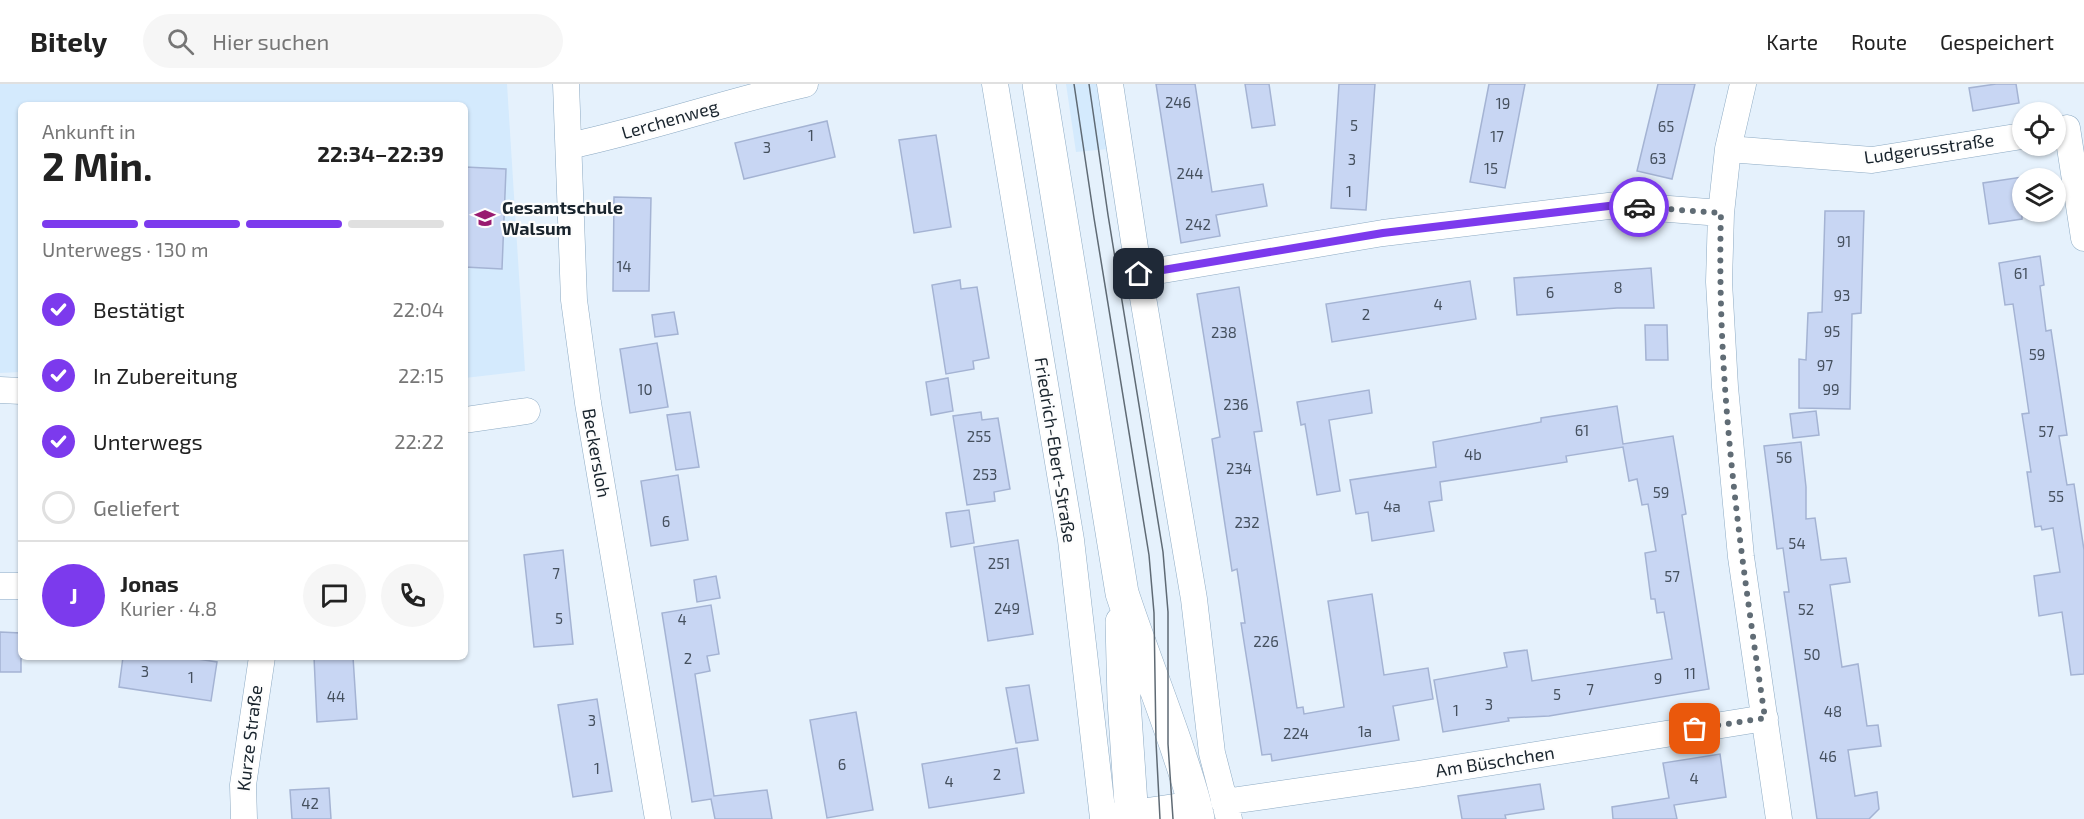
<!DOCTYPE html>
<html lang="de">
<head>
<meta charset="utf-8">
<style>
  :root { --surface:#fff; --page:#f6f6f6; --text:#222; --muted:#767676; --line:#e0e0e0; --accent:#7c3aed }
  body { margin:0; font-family:"Exo 2",sans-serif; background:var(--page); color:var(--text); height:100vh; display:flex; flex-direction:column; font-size:22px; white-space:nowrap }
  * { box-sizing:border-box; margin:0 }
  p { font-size:20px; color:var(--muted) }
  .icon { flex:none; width:33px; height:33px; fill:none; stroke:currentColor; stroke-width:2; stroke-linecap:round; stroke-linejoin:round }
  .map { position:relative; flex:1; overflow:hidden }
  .panel { position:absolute; left:18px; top:18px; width:450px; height:558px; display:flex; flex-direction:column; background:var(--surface); border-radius:9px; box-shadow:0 2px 4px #0004 }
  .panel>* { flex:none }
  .controls { position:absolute; left:2012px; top:18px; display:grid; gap:12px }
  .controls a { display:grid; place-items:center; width:54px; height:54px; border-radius:50%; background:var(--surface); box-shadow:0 2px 4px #0004; font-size:30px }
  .pin { position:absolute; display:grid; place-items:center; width:51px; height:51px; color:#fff; margin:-26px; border-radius:12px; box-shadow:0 3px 9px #0006 }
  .courier { position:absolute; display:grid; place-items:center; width:60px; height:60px; margin:-30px; border:4px solid #7c3aed; border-radius:50%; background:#fff; color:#222; box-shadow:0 2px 8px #0007 }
  .head em { font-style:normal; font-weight:700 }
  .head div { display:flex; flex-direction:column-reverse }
  .head { display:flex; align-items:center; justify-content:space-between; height:102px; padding:0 24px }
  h1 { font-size:39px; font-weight:700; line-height:45px }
  .bar { display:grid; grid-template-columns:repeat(4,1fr); gap:9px 6px; align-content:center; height:72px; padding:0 24px }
  .bar i { height:8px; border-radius:4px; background:var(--line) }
  .bar .active { background:var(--accent) }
  .bar p { grid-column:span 4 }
  .line { display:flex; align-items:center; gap:15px; padding:0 24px; border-top:2px solid var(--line) }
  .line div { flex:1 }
  .round { display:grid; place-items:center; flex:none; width:63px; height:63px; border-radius:32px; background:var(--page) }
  ol { padding:0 24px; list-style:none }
  li { display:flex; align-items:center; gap:18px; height:66px }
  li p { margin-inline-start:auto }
  li .icon { padding:6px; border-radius:50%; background:var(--accent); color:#fff; stroke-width:4 }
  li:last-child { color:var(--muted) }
  li i { width:33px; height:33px; border:3px solid var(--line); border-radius:50% }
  header { display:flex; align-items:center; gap:36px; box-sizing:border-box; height:84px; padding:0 30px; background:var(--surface); border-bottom:2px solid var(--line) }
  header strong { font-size:28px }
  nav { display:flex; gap:33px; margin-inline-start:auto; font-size:21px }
  .search { width:420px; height:54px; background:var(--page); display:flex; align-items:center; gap:15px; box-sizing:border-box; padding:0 21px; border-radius:33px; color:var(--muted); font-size:22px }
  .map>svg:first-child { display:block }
</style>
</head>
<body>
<header>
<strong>Bitely</strong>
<div class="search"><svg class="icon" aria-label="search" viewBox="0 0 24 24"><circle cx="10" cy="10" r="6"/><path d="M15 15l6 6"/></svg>Hier suchen</div>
<nav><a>Karte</a><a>Route</a><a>Gespeichert</a></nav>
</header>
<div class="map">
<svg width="2084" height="735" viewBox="0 0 2084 735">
  <rect width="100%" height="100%" fill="#e5f1fc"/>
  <path fill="#d4eafd" d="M0,0H507L525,287L465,294V21H21V288L0,289Z
    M1066,0H1096L1108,65L1076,68Z"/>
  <path fill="#c8d6f3" stroke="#a4b3d3" stroke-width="1.5" d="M1156,0H1195L1212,108L1263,100L1267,122L1216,131L1220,152L1181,159Z
    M1245,0H1269L1275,41L1252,44Z
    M1339,0H1375L1366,126L1331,124Z
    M1489,0H1525L1505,104L1470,98Z
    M1658,0H1695L1672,95L1637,87Z
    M1996,0H2016L2019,19L1973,27L1969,4Z
    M827,37L835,73L744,95L735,59Z
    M936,51L951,143L914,149L899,56Z
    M465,83L506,85L502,185L465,183Z
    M2022,93V135L1989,140L1983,99Z
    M614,113L651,114L649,207H613Z
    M1825,127H1864L1861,229L1852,230L1850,325L1799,324V275L1806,276L1808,229L1822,228Z
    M2040,172L2044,201L2040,202L2046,247L2051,246L2067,351L2059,352L2067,401L2074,400L2084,466V590L2071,591L2062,528L2039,532L2034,492L2060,488L2053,444L2042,446L2041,442L2035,443L2027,388H2031L2022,330L2029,329L2013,220L2005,221L1999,179Z
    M1651,184L1654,224H1617L1517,231L1514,194Z
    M960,196L961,205L977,203L989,274L973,277L974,285L946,290L932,201Z
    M1470,197L1476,235L1332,258L1326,220Z
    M1239,203L1262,347L1254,348L1297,624L1303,623L1304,630L1344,623L1328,517L1372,510L1384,591L1428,584L1433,615L1393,622L1399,656L1272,677L1271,670L1262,671L1241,539H1245L1237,485L1232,487L1212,355L1220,353L1197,210Z
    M674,228L678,250L655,253L652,231Z
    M1645,241H1667L1668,276H1646Z
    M657,259L668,323L630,329L620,265Z
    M948,294L953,327L931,331L926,298Z
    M1369,306L1372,329L1329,336L1340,407L1317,411L1305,340L1301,341L1297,318Z
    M1617,322L1623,360L1673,352L1686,430L1682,431L1709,605L1549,632L1508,634L1509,637L1443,648L1434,596L1507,583L1504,569L1527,566L1532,597L1672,575L1664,528L1657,529L1655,515H1651L1645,469L1656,467L1648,420L1642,421L1637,395L1629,397L1623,363L1566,372L1567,378L1440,398L1442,416L1429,418L1434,447L1372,457L1368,428L1356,430L1350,396L1436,383L1433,358L1541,338V334Z
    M1816,327L1819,351L1793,354L1790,330Z
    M690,328L699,383L676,386L667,331Z
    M981,328L982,336L998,334L1010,405L994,408L995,417L967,421L953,332Z
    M1801,358L1806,403V435L1815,434L1821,476L1846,474L1850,498L1830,501L1842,583L1858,580L1867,642L1878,641L1881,662L1848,666L1855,712L1877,708L1879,725L1869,735H1817L1784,508H1789L1783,464L1777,465L1764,362Z
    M678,391L688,456L651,462L641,397Z
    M969,426L974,459L951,463L946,429Z
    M1018,456L1033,550L988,557L974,463Z
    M563,466L573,560L534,563L524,471Z
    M716,492L720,514L697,518L694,496Z
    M711,521L719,570L707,572L710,587L695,590L714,712L767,706L772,735H715L711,715L692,718L662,529Z
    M0,548L21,549V588H0Z
    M123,573H185L217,578L211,617L119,603Z
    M314,573H353L357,635L317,638Z
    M1029,601L1038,656L1016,659L1006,604Z
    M597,615L612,707L573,713L558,621Z
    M856,628L873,726L827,734L810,636Z
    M1017,664L1024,709L929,724L922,680Z
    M1720,670L1726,713L1674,721L1677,735H1613L1612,723L1669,714L1663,679Z
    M1540,700L1544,725L1505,731L1506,735H1462L1458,712Z
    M329,704L331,735H292L290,706Z"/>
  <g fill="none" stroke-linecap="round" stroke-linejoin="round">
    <g stroke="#8daac3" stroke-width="27">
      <path id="street" d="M566,0L574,216L588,319L658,735
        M995,0L1071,456L1103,734
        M1110,0L1139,190L1194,515L1212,669L1229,735
        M1743,0L1728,65L1721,129L1719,198L1725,303L1741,473L1779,735
        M2067,44L2084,154
        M569,62C649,45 725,18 805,0
        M1728,65L1872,76L2022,52
        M1139,190L1383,149L1617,121L1721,129
        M0,306L21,307
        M465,336L527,327
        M0,502H21
        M1224,718L1418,690L1765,634
        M1113,732L1195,720
        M244,735L243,701L262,573"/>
    </g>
    <g stroke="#8daac3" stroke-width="34">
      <path id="secondary" d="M1039,0L1122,509C1140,564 1162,618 1180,673C1187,694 1194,714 1198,735
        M1122,538L1124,617L1132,735"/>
    </g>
    <use href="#street" stroke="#fff" stroke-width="26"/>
    <use href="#secondary" stroke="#fff" stroke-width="33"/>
    <path stroke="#5f6a74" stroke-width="1.5" d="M1074,0L1094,134L1149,471L1154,529L1156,658L1160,735
      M1089,0L1108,131L1163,468L1168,528V660L1173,735"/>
  </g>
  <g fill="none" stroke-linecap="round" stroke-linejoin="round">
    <path stroke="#606c75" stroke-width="6" stroke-dasharray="0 10.8" d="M1639,123L1721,129C1716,298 1740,467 1765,634L1695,645"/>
    <path stroke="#7c3aed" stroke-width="8" d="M1139,190L1383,149L1617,121L1639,123"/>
  </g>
  <defs>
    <g id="school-bare" transform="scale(1.62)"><path d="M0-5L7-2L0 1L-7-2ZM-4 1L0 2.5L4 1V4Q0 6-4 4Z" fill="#991b71" stroke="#fdfdfd" stroke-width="2.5" paint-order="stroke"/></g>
  </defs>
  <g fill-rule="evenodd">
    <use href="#school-bare" x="485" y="134"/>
  </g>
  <g text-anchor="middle" stroke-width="4.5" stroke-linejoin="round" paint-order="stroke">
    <g font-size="15" fill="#45505e">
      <text x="1178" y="24">246</text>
      <text x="1503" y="25">19</text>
      <text x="1354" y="47">5</text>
      <text x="1666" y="48">65</text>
      <text x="811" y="57">1</text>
      <text x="1497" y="58">17</text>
      <text x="767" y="69">3</text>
      <text x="1658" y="80">63</text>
      <text x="1352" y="81">3</text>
      <text x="1491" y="90">15</text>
      <text x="1190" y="95">244</text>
      <text x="1349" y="113">1</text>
      <text x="1198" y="146">242</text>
      <text x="1844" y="163">91</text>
      <text x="624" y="188">14</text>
      <text x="2021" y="195">61</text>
      <text x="1618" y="209">8</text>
      <text x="1550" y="214">6</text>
      <text x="1842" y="217">93</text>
      <text x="1438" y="226">4</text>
      <text x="1366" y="236">2</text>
      <text x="1832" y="253">95</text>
      <text x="1224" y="254">238</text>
      <text x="2037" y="276">59</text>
      <text x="1825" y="287">97</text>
      <text x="645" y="311">10</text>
      <text x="1831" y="311">99</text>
      <text x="1236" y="326">236</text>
      <text x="1582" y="352">61</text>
      <text x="2046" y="353">57</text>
      <text x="979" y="358">255</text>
      <text x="1473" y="376">4b</text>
      <text x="1784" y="379">56</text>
      <text x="1239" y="390">234</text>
      <text x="985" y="396">253</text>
      <text x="1661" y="414">59</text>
      <text x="2056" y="418">55</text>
      <text x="1392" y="428">4a</text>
      <text x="666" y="443">6</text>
      <text x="1247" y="444">232</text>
      <text x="1797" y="465">54</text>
      <text x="999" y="485">251</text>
      <text x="556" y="495">7</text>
      <text x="1672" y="498">57</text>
      <text x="1007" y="530">249</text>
      <text x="1806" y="531">52</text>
      <text x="559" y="540">5</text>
      <text x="682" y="541">4</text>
      <text x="1266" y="563">226</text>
      <text x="1812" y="576">50</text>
      <text x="688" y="580">2</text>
      <text x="145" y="593">3</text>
      <text x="1690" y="595">11</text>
      <text x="191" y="599">1</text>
      <text x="1658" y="600">9</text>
      <text x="1590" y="611">7</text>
      <text x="1557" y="616">5</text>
      <text x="336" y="618">44</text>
      <text x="1489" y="626">3</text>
      <text x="1456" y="632">1</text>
      <text x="1833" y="633">48</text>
      <text x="592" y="642">3</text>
      <text x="1365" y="653">1a</text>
      <text x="1296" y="655">224</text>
      <text x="1828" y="678">46</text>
      <text x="842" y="686">6</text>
      <text x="597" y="690">1</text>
      <text x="997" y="696">2</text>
      <text x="1694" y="700">4</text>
      <text x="949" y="703">4</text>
      <text x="310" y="725">42</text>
    </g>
    <g font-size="18" fill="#19242d" stroke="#fdfdfd">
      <text transform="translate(670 36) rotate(-16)" y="6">Lerchenweg</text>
      <text transform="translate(1929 65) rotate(-8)" y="6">Ludgerusstraße</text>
      <text transform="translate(1055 366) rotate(81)" y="6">Friedrich-Ebert-Straße</text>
      <text transform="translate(596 369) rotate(80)" y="6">Beckersloh</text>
      <text transform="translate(250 654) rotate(-83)" y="6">Kurze Straße</text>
      <text transform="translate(1495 678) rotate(-9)" y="6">Am Büschchen</text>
    </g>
    <g font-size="18" font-weight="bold" fill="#19242d" stroke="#fdfdfd" text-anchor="start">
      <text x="502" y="130">Gesamtschule<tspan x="502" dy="21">Walsum</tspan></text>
    </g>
  </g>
</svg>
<div class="controls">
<a><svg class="icon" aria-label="locate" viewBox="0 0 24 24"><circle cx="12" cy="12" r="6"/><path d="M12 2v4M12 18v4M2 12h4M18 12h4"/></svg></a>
<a><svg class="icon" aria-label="layers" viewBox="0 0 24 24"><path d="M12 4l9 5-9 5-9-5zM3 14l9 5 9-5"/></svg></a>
</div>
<div class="pin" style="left:1695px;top:645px;background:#ea580c"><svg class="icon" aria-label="bag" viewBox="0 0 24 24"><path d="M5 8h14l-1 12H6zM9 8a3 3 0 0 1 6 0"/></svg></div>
<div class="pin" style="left:1139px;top:190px;background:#1f2937"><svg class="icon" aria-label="home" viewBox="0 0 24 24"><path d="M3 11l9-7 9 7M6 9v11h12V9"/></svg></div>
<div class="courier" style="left:1639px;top:123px"><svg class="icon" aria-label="car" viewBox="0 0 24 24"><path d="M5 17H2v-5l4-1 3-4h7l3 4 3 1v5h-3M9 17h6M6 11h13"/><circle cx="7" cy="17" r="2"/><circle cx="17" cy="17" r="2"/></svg></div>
<section class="panel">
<div class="head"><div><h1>2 Min.</h1><p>Ankunft in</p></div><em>22:34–22:39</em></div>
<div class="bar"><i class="active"></i><i class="active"></i><i class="active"></i><i></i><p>Unterwegs · 130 m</p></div>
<ol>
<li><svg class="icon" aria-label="check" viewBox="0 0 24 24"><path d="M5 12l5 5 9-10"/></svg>Bestätigt<p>22:04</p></li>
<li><svg class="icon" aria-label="check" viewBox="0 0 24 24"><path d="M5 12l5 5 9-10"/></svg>In Zubereitung<p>22:15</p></li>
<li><svg class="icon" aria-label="check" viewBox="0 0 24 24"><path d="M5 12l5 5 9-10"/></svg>Unterwegs<p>22:22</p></li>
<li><i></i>Geliefert</li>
</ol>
<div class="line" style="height:108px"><b class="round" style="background:var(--accent);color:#fff">J</b><div><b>Jonas</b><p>Kurier · 4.8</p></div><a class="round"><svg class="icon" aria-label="chat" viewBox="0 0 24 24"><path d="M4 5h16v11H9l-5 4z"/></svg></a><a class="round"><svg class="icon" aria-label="phone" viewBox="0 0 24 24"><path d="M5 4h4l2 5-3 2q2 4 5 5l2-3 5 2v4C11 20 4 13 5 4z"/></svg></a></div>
</section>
</div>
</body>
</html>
